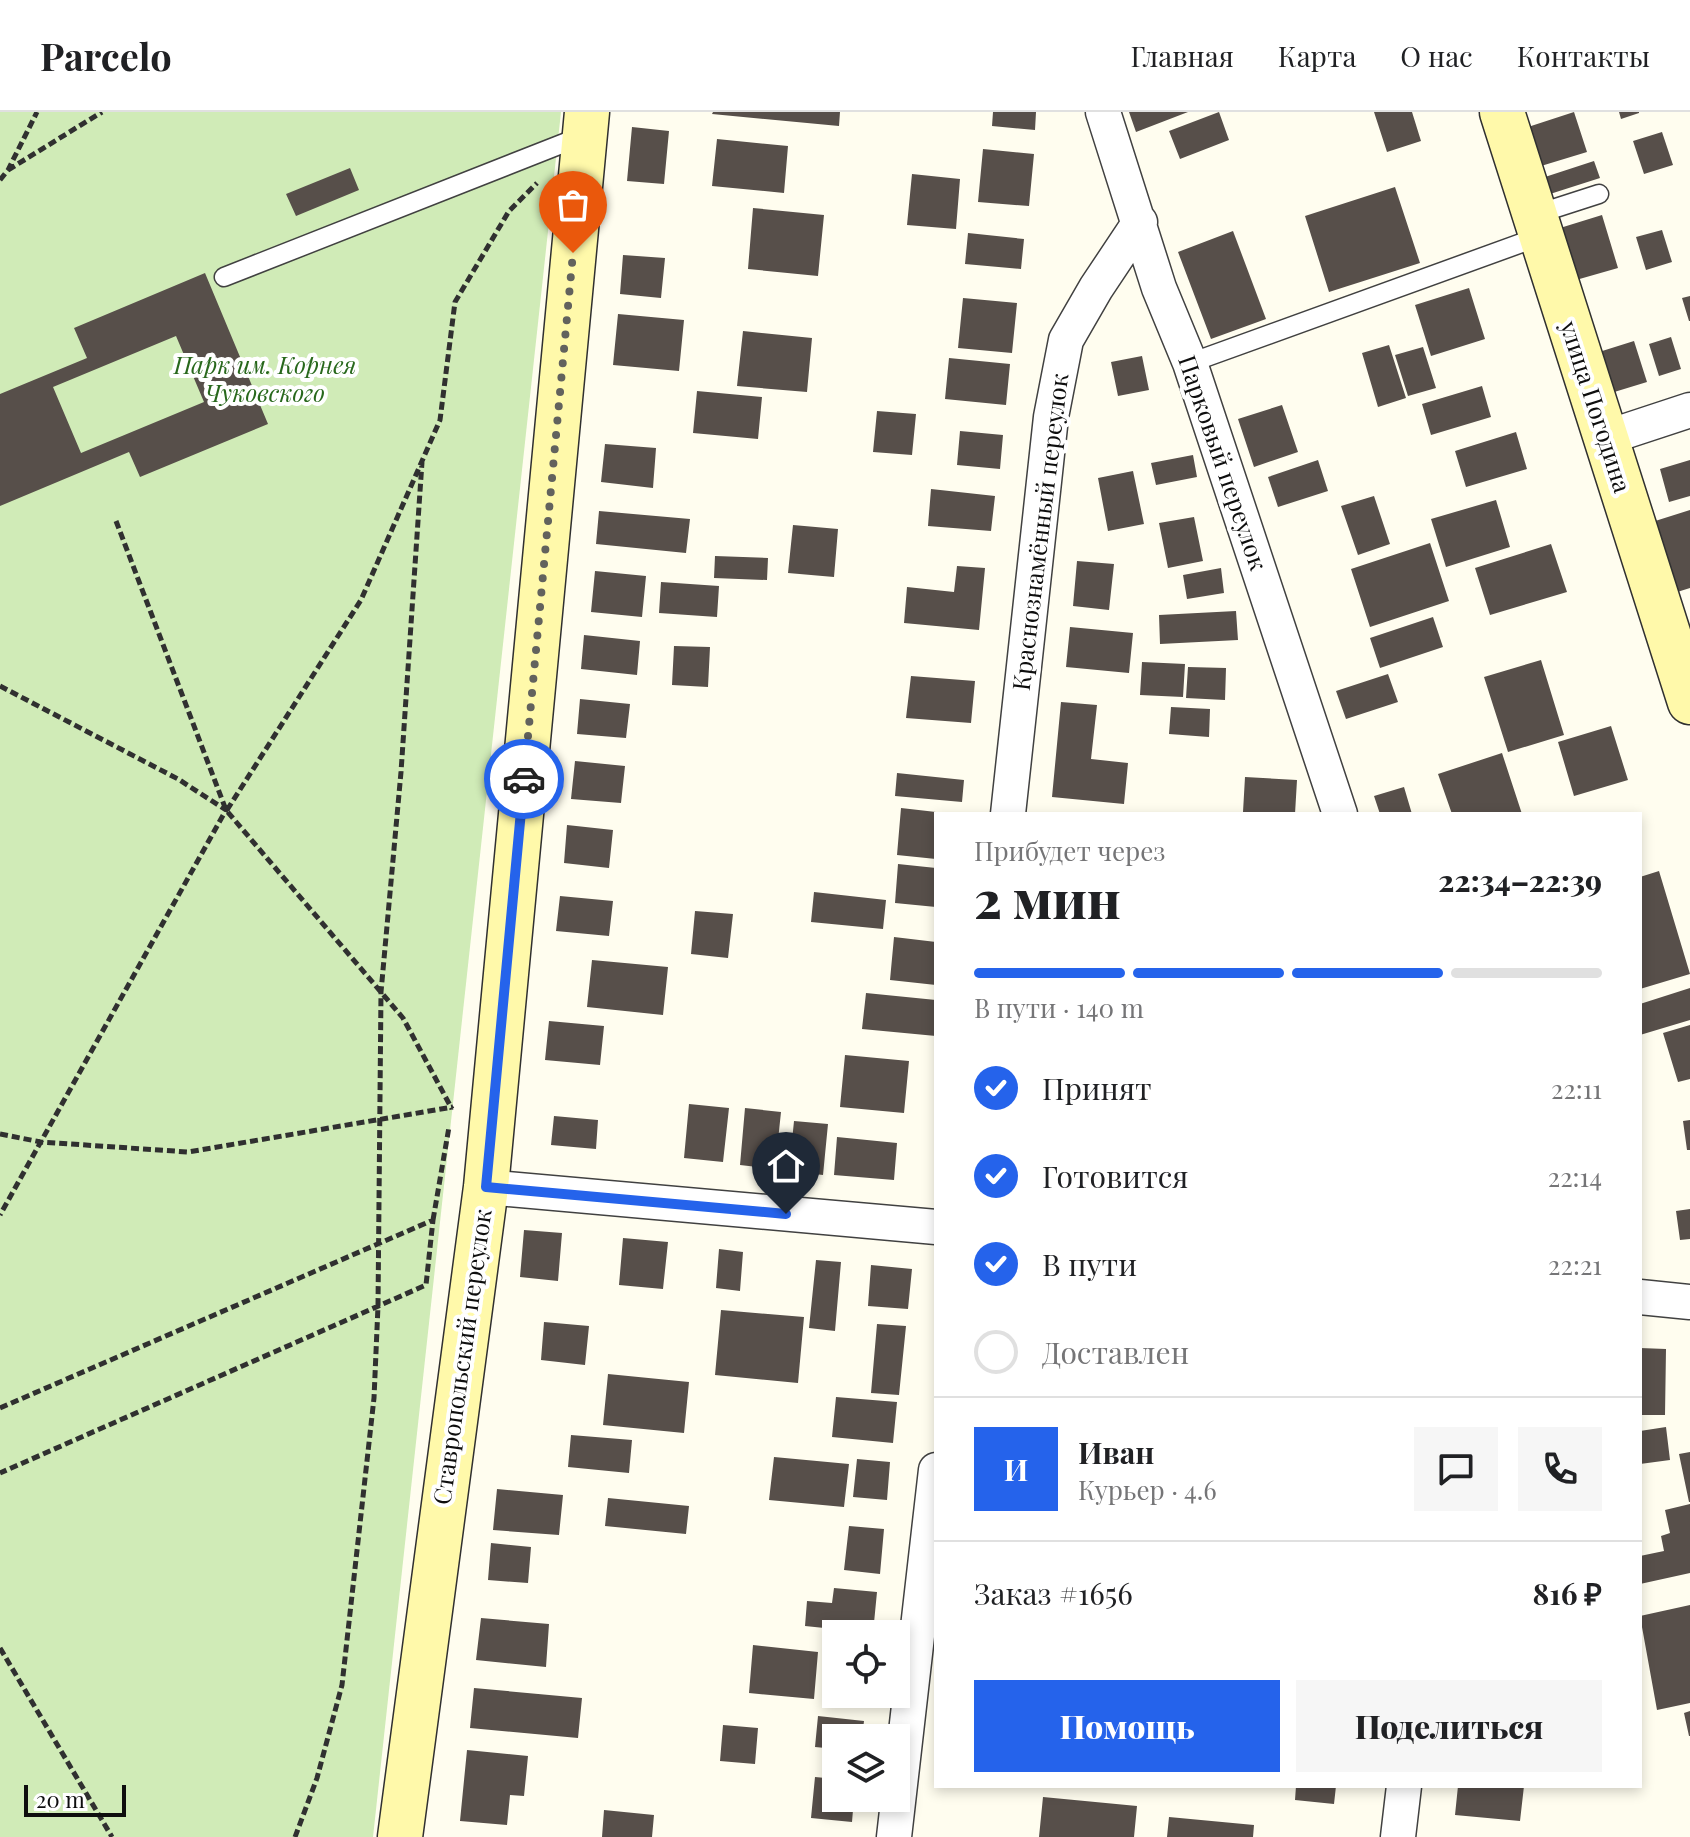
<!DOCTYPE html>
<html lang="ru">
<head>
<meta charset="utf-8">
<style>
  :root { --surface:#fff; --page:#f6f6f6; --text:#202124; --muted:#757577; --line:#e0e0e0; --accent:#2563eb }
  body { margin:0; font-family:"Playfair Display",serif; background:var(--page); color:var(--text); height:100vh; display:flex; flex-direction:column; font-size:30px; white-space:nowrap }
  * { box-sizing:border-box; margin:0 }
  p { font-size:26px; color:var(--muted) }
  .icon { flex:none; width:44px; height:44px; fill:none; stroke:currentColor; stroke-width:2; stroke-linecap:round; stroke-linejoin:round }
  .map { position:relative; flex:1; overflow:hidden }
  .sheet { position:absolute; left:934px; top:700px; width:708px; height:976px; display:flex; flex-direction:column; background:var(--surface); border-radius:0px; box-shadow:0 4px 12px #0003 }
  .sheet>* { flex:none }
  .buttons { position:absolute; left:822px; top:1508px; display:grid; gap:16px }
  .buttons a { display:grid; place-items:center; width:88px; height:88px; border-radius:0px; background:var(--surface); box-shadow:0 4px 12px #0003; font-size:40px }
  .scale { position:absolute; left:24px; bottom:20px; width:102px; box-sizing:border-box; padding-left:8px; border:4px solid #0e0e0e; border-top:0; font-size:22px; line-height:28px; white-space:nowrap; color:#0e0e0e; -webkit-text-stroke:6px #fff; paint-order:stroke }
  .pin { position:absolute; display:grid; place-items:center; width:68px; height:68px; color:#fff; margin:-82px -34px; border-radius:50% 50% 50% 0; rotate:-45deg; box-shadow:0 0 8px #0007 }
  .pin .icon { rotate:45deg }
  .courier { position:absolute; display:grid; place-items:center; width:80px; height:80px; margin:-40px; border:6px solid #2563eb; border-radius:50%; background:#fff; color:#222; box-shadow:0 2px 10px #0007 }
  .summary em { font-style:normal; font-weight:800 }
  .summary div { display:flex; flex-direction:column-reverse }
  .summary { display:flex; align-items:center; justify-content:space-between; height:136px; padding:0 40px }
  h1 { font-size:52px; font-weight:800; line-height:60px }
  .bar { display:grid; grid-template-columns:repeat(4,1fr); gap:12px 8px; align-content:center; height:96px; padding:0 40px }
  .bar i { height:10px; border-radius:6px; background:var(--line) }
  .bar .current { background:var(--accent) }
  .bar p { grid-column:span 4 }
  .line { display:flex; align-items:center; gap:20px; padding:0 40px; border-top:2px solid var(--line) }
  .line div { flex:1 }
  .round { display:grid; place-items:center; flex:none; width:84px; height:84px; border-radius:0px; background:var(--page) }
  ol { padding:0 40px; list-style:none }
  li { display:flex; align-items:center; gap:24px; height:88px }
  li p { margin-inline-start:auto }
  li .icon { padding:8px; border-radius:50%; background:var(--accent); color:#fff; stroke-width:4 }
  li:last-child { color:var(--muted) }
  li i { width:44px; height:44px; border:4px solid var(--line); border-radius:50% }
  .cta { display:flex; gap:16px; margin-top:auto; padding:16px 40px }
  .cta a { flex:1; height:92px; border-radius:0px; background:var(--accent); color:#fff; font-size:32px; font-weight:800; line-height:92px; text-align:center }
  .cta a+a { background:var(--page); color:var(--text) }
  header { display:flex; align-items:center; gap:48px; box-sizing:border-box; height:112px; padding:0 40px; background:var(--surface); border-bottom:2px solid var(--line) }
  header strong { font-size:38px }
  nav { display:flex; gap:44px; margin-inline-start:auto; font-size:28px }
  .map>svg:first-child { display:block }
</style>
</head>
<body>
<header>
<strong>Parcelo</strong>
<nav><a>Главная</a><a>Карта</a><a>О нас</a><a>Контакты</a></nav>
</header>
<div class="map">
<svg width="1690" height="1725" viewBox="0 0 1690 1725">
  <rect width="100%" height="100%" fill="#fffdef"/>
  <path fill="#d0ebb7" d="M0,0H561L373,1725H0Z"/>
  <path fill="#574f4a" fill-rule="evenodd" d="M713,0H840L839,14L712,2Z
    M993,0H1036L1035,18L992,14Z
    M1129,0H1188L1136,20Z
    M1219,0L1229,28L1180,47L1169,19Z
    M1374,0H1412L1421,29L1387,40Z
    M1574,0L1587,40L1541,54L1528,15Z
    M1619,0H1639V1L1621,7Z
    M632,15L669,19L664,72L627,69Z
    M1662,20L1673,53L1644,62L1633,29Z
    M717,27L788,34L784,81L712,74Z
    M983,37L1034,42L1029,94L978,90Z
    M1594,49L1600,66L1550,82L1545,65Z
    M350,56L359,78L296,104L286,82Z
    M912,62L960,67L956,117L907,113Z
    M1395,75L1420,151L1329,180L1305,104Z
    M753,96L824,103L818,164L748,157Z
    M1602,103L1618,156L1576,168L1560,116Z
    M1662,118L1672,150L1646,158L1636,125Z
    M1233,119L1266,207L1211,227L1178,140Z
    M968,121L1024,127L1021,157L965,152Z
    M623,143L665,146L661,186L620,182Z
    M205,161L268,312L140,365L129,340L0,394V282L87,246L74,216ZM176,224L204,290L81,341L53,275Z
    M1469,176L1485,227L1431,244L1415,193Z
    M1690,184V209H1689L1682,186Z
    M963,186L1017,191L1012,241L958,236Z
    M618,202L684,208L679,259L613,253Z
    M743,219L812,226L807,280L737,274Z
    M1671,225L1681,257L1659,264L1649,232Z
    M1634,229L1647,270L1611,281L1599,240Z
    M1389,233L1406,286L1378,295L1362,241Z
    M1423,235L1436,276L1408,284L1395,243Z
    M1142,244L1149,278L1118,284L1111,250Z
    M949,246L1010,252L1006,293L945,287Z
    M1482,274L1491,305L1431,323L1422,292Z
    M697,279L762,285L758,327L693,321Z
    M1282,293L1298,340L1254,355L1238,307Z
    M877,299L916,302L912,343L873,340Z
    M960,319L1003,323L1000,357L957,353Z
    M1516,320L1527,357L1466,375L1455,339Z
    M605,332L656,336L653,376L601,370Z
    M1193,343L1197,365L1156,373L1151,351Z
    M1318,348L1328,379L1278,395L1268,365Z
    M1690,348V384L1669,390L1660,357Z
    M1133,359L1144,412L1108,419L1098,366Z
    M931,377L995,384L991,419L928,414Z
    M1374,384L1390,432L1358,443L1341,394Z
    M1496,388L1510,435L1446,455L1431,407Z
    M1690,398V476L1674,481L1652,410Z
    M599,399L690,407L686,441L596,432Z
    M1194,405L1203,449L1168,456L1159,411Z
    M793,413L838,417L834,465L788,461Z
    M1430,431L1449,489L1370,515L1351,457Z
    M1551,432L1567,480L1490,503L1475,456Z
    M715,444L768,446L767,468L714,466Z
    M1077,449L1114,452L1109,498L1073,494Z
    M957,454L985,456L979,518L904,511L907,475L954,480Z
    M1221,456L1224,481L1187,487L1183,463Z
    M595,459L646,464L642,505L591,500Z
    M661,470L719,474L717,505L659,501Z
    M1236,499L1238,528L1160,532L1159,503Z
    M1433,505L1443,535L1380,556L1370,526Z
    M1070,515L1133,521L1129,561L1066,555Z
    M584,523L640,529L637,563L581,557Z
    M674,534L710,535L708,575L672,573Z
    M1541,548L1564,623L1508,640L1484,565Z
    M1142,550L1185,552L1183,585L1140,583Z
    M1188,555L1226,556L1225,588L1186,586Z
    M1388,562L1398,590L1346,607L1336,579Z
    M911,564L975,569L971,611L906,606Z
    M580,587L630,592L626,626L577,622Z
    M1061,590L1097,593L1091,647L1128,651L1124,692L1052,685Z
    M1171,595L1210,597L1209,625L1169,622Z
    M1611,614L1628,668L1574,684L1558,630Z
    M1502,641L1522,702H1452L1438,662Z
    M575,649L625,654L621,691L571,687Z
    M897,661L964,668L962,690L895,684Z
    M1245,665L1297,668L1295,702L1243,700Z
    M1404,675L1412,702H1380L1374,684Z
    M901,696L936,700V747L897,743Z
    M567,713L613,718L609,756L564,751Z
    M898,752L936,756V795L895,791Z
    M1659,759L1690,862L1640,877V765Z
    M814,780L886,788L883,817L811,810Z
    M560,784L613,789L609,824L556,819Z
    M695,799L733,802L728,846L691,842Z
    M894,825L936,830V873L890,868Z
    M592,848L668,855L663,903L587,895Z
    M1690,876V908L1640,923V892Z
    M866,881L936,888V924L862,917Z
    M549,909L604,914L600,953L545,948Z
    M1690,913V967L1678,970L1663,921Z
    M845,943L909,949L904,1001L840,995Z
    M689,992L729,996L723,1050L684,1046Z
    M745,996L781,1000L775,1057L740,1053Z
    M554,1004L598,1008L596,1037L551,1033Z
    M1690,1008V1038H1687L1683,1009Z
    M794,1009L828,1012L823,1063L789,1059Z
    M837,1025L897,1031L894,1068L834,1063Z
    M1690,1097V1127L1680,1128L1676,1099Z
    M524,1118L562,1121L558,1169L520,1165Z
    M623,1126L668,1130L663,1177L619,1173Z
    M719,1137L743,1140L740,1179L716,1176Z
    M816,1148L841,1150L835,1219L809,1216Z
    M871,1153L912,1157L908,1197L868,1194Z
    M721,1198L804,1205L798,1271L715,1263Z
    M544,1210L589,1214L585,1253L541,1248Z
    M877,1212L906,1214L899,1283L871,1281Z
    M1640,1236L1666,1237L1665,1303H1640Z
    M608,1262L689,1270L684,1321L603,1313Z
    M836,1285L897,1290L893,1331L832,1325Z
    M1666,1315L1670,1348L1640,1352V1319Z
    M571,1323L632,1328L629,1361L568,1355Z
    M1690,1340V1390H1689L1679,1342Z
    M774,1345L849,1352L844,1395L769,1388Z
    M857,1347L890,1350L887,1388L853,1385Z
    M497,1377L563,1383L559,1423L493,1418Z
    M608,1386L689,1394L686,1422L605,1414Z
    M1690,1392V1461L1640,1472V1444L1664,1439L1661,1424L1670,1421L1665,1398Z
    M849,1414L884,1417L880,1462L844,1458Z
    M491,1431L531,1435L528,1471L488,1468Z
    M834,1476L877,1480L873,1521L805,1514L807,1489L832,1491Z
    M1690,1493V1591L1657,1598L1640,1504Z
    M481,1506L549,1512L546,1555L476,1548Z
    M753,1533L818,1540L814,1587L749,1581Z
    M474,1576L582,1586L578,1626L470,1616Z
    M1690,1599V1624H1689L1684,1601Z
    M818,1604L864,1609L862,1626H836V1637L815,1635Z
    M723,1613L758,1616L755,1652L720,1649Z
    M467,1638L528,1644L524,1684L510,1683L507,1713L460,1709Z
    M815,1665L836,1667V1686H854L852,1710L811,1706Z
    M1296,1674H1336L1334,1692L1295,1688Z
    M1458,1674H1524L1520,1709L1455,1703Z
    M1043,1685L1137,1694L1134,1725H1039Z
    M604,1698L654,1703L652,1725H602Z
    M1169,1705L1254,1713L1253,1725H1167Z"/>
  <g fill="none" stroke-linecap="round" stroke-linejoin="round">
    <g stroke="#414141" stroke-width="21">
      <path id="lane" d="M1534,103L1599,82
        M224,165L582,24
        M1190,251L1541,124"/>
    </g>
    <g stroke="#414141" stroke-width="37">
      <path id="street" d="M1103,0L1159,176L1190,251L1340,702
        M1605,326L1690,298
        M1008,702L1051,305L1066,228L1096,176L1140,110
        M486,1075L936,1115
        M1640,1185L1690,1190
        M894,1725L936,1358
        M1398,1725L1404,1674"/>
    </g>
    <g stroke="#303030" stroke-width="47">
      <path id="secondary" d="M1502,0L1690,590
        M400,1725L486,1075L587,0"/>
    </g>
    <path stroke="#303030" stroke-width="5" stroke-dasharray="8 4" stroke-linecap="butt" d="M8,58L102,0
      M0,68L8,58L37,0
      M116,409L226,698L403,906L452,997
      M0,574L178,667L226,698L0,1103
      M227,698L361,488L440,308L455,190L509,99L537,71
      M0,1022L41,1030L188,1040L453,995
      M433,1108L449,1015
      M0,1296L433,1108L426,1173L0,1361
      M0,1536L112,1725
      M295,1725L317,1666L342,1573L374,1286L378,1194L381,880L401,660L422,350"/>
    <use href="#lane" stroke="#fff" stroke-width="18"/>
    <use href="#street" stroke="#fff" stroke-width="34"/>
    <use href="#secondary" stroke="#fff9aa" stroke-width="44"/>
  </g>
  <g fill="none" stroke-linecap="round" stroke-linejoin="round">
    <path stroke="#62625d" stroke-width="8" stroke-dasharray="0 14.4" d="M524,667L573,141"/>
    <path stroke="#2563eb" stroke-width="10" d="M524,667L486,1075L786,1102"/>
  </g>
  <g text-anchor="middle" stroke-width="8" stroke-linejoin="round" paint-order="stroke">
    <g font-size="24" font-style="italic" fill="#28681c" stroke="#fff">
      <text x="265" y="262">Парк им. Корнея<tspan x="265" dy="28">Чуковского</tspan></text>
    </g>
    <g font-size="24" fill="#0e0e0e" stroke="#fff">
      <text transform="translate(1595 295) rotate(72)" y="8">улица Погодина</text>
      <text transform="translate(1222 351) rotate(71)" y="8">Парковый переулок</text>
      <text transform="translate(1041 420) rotate(-83)" y="8">Краснознамённый переулок</text>
      <text transform="translate(463 1245) rotate(-82)" y="8">Ставропольский переулок</text>
    </g>
  </g>
</svg>
<div class="buttons">
<a><svg class="icon" aria-label="locate" viewBox="0 0 24 24"><circle cx="12" cy="12" r="6"/><path d="M12 2v4M12 18v4M2 12h4M18 12h4"/></svg></a>
<a><svg class="icon" aria-label="layers" viewBox="0 0 24 24"><path d="M12 4l9 5-9 5-9-5zM3 14l9 5 9-5"/></svg></a>
</div>
<div class="scale">20 m</div>
<div class="pin" style="left:573px;top:141px;background:#ea580c"><svg class="icon" aria-label="bag" viewBox="0 0 24 24"><path d="M5 8h14l-1 12H6zM9 8a3 3 0 0 1 6 0"/></svg></div>
<div class="pin" style="left:786px;top:1102px;background:#1f2937"><svg class="icon" aria-label="home" viewBox="0 0 24 24"><path d="M3 11l9-7 9 7M6 9v11h12V9"/></svg></div>
<div class="courier" style="left:524px;top:667px"><svg class="icon" aria-label="car" viewBox="0 0 24 24"><path d="M5 17H2v-5l4-1 3-4h7l3 4 3 1v5h-3M9 17h6M6 11h13"/><circle cx="7" cy="17" r="2"/><circle cx="17" cy="17" r="2"/></svg></div>
<section class="sheet">
<div class="summary"><div><h1>2 мин</h1><p>Прибудет через</p></div><em>22:34–22:39</em></div>
<div class="bar"><i class="current"></i><i class="current"></i><i class="current"></i><i></i><p>В пути · 140 m</p></div>
<ol>
<li><svg class="icon" aria-label="check" viewBox="0 0 24 24"><path d="M5 12l5 5 9-10"/></svg>Принят<p>22:11</p></li>
<li><svg class="icon" aria-label="check" viewBox="0 0 24 24"><path d="M5 12l5 5 9-10"/></svg>Готовится<p>22:14</p></li>
<li><svg class="icon" aria-label="check" viewBox="0 0 24 24"><path d="M5 12l5 5 9-10"/></svg>В пути<p>22:21</p></li>
<li><i></i>Доставлен</li>
</ol>
<div class="line" style="height:144px"><b class="round" style="background:var(--accent);color:#fff">И</b><div><b>Иван</b><p>Курьер · 4.6</p></div><a class="round"><svg class="icon" aria-label="chat" viewBox="0 0 24 24"><path d="M4 5h16v11H9l-5 4z"/></svg></a><a class="round"><svg class="icon" aria-label="phone" viewBox="0 0 24 24"><path d="M5 4h4l2 5-3 2q2 4 5 5l2-3 5 2v4C11 20 4 13 5 4z"/></svg></a></div>
<div class="line" style="height:104px"><div>Заказ #1656</div><b>816 ₽</b></div>
<div class="cta"><a>Помощь</a><a>Поделиться</a></div>
</section>
</div>
</body>
</html>
